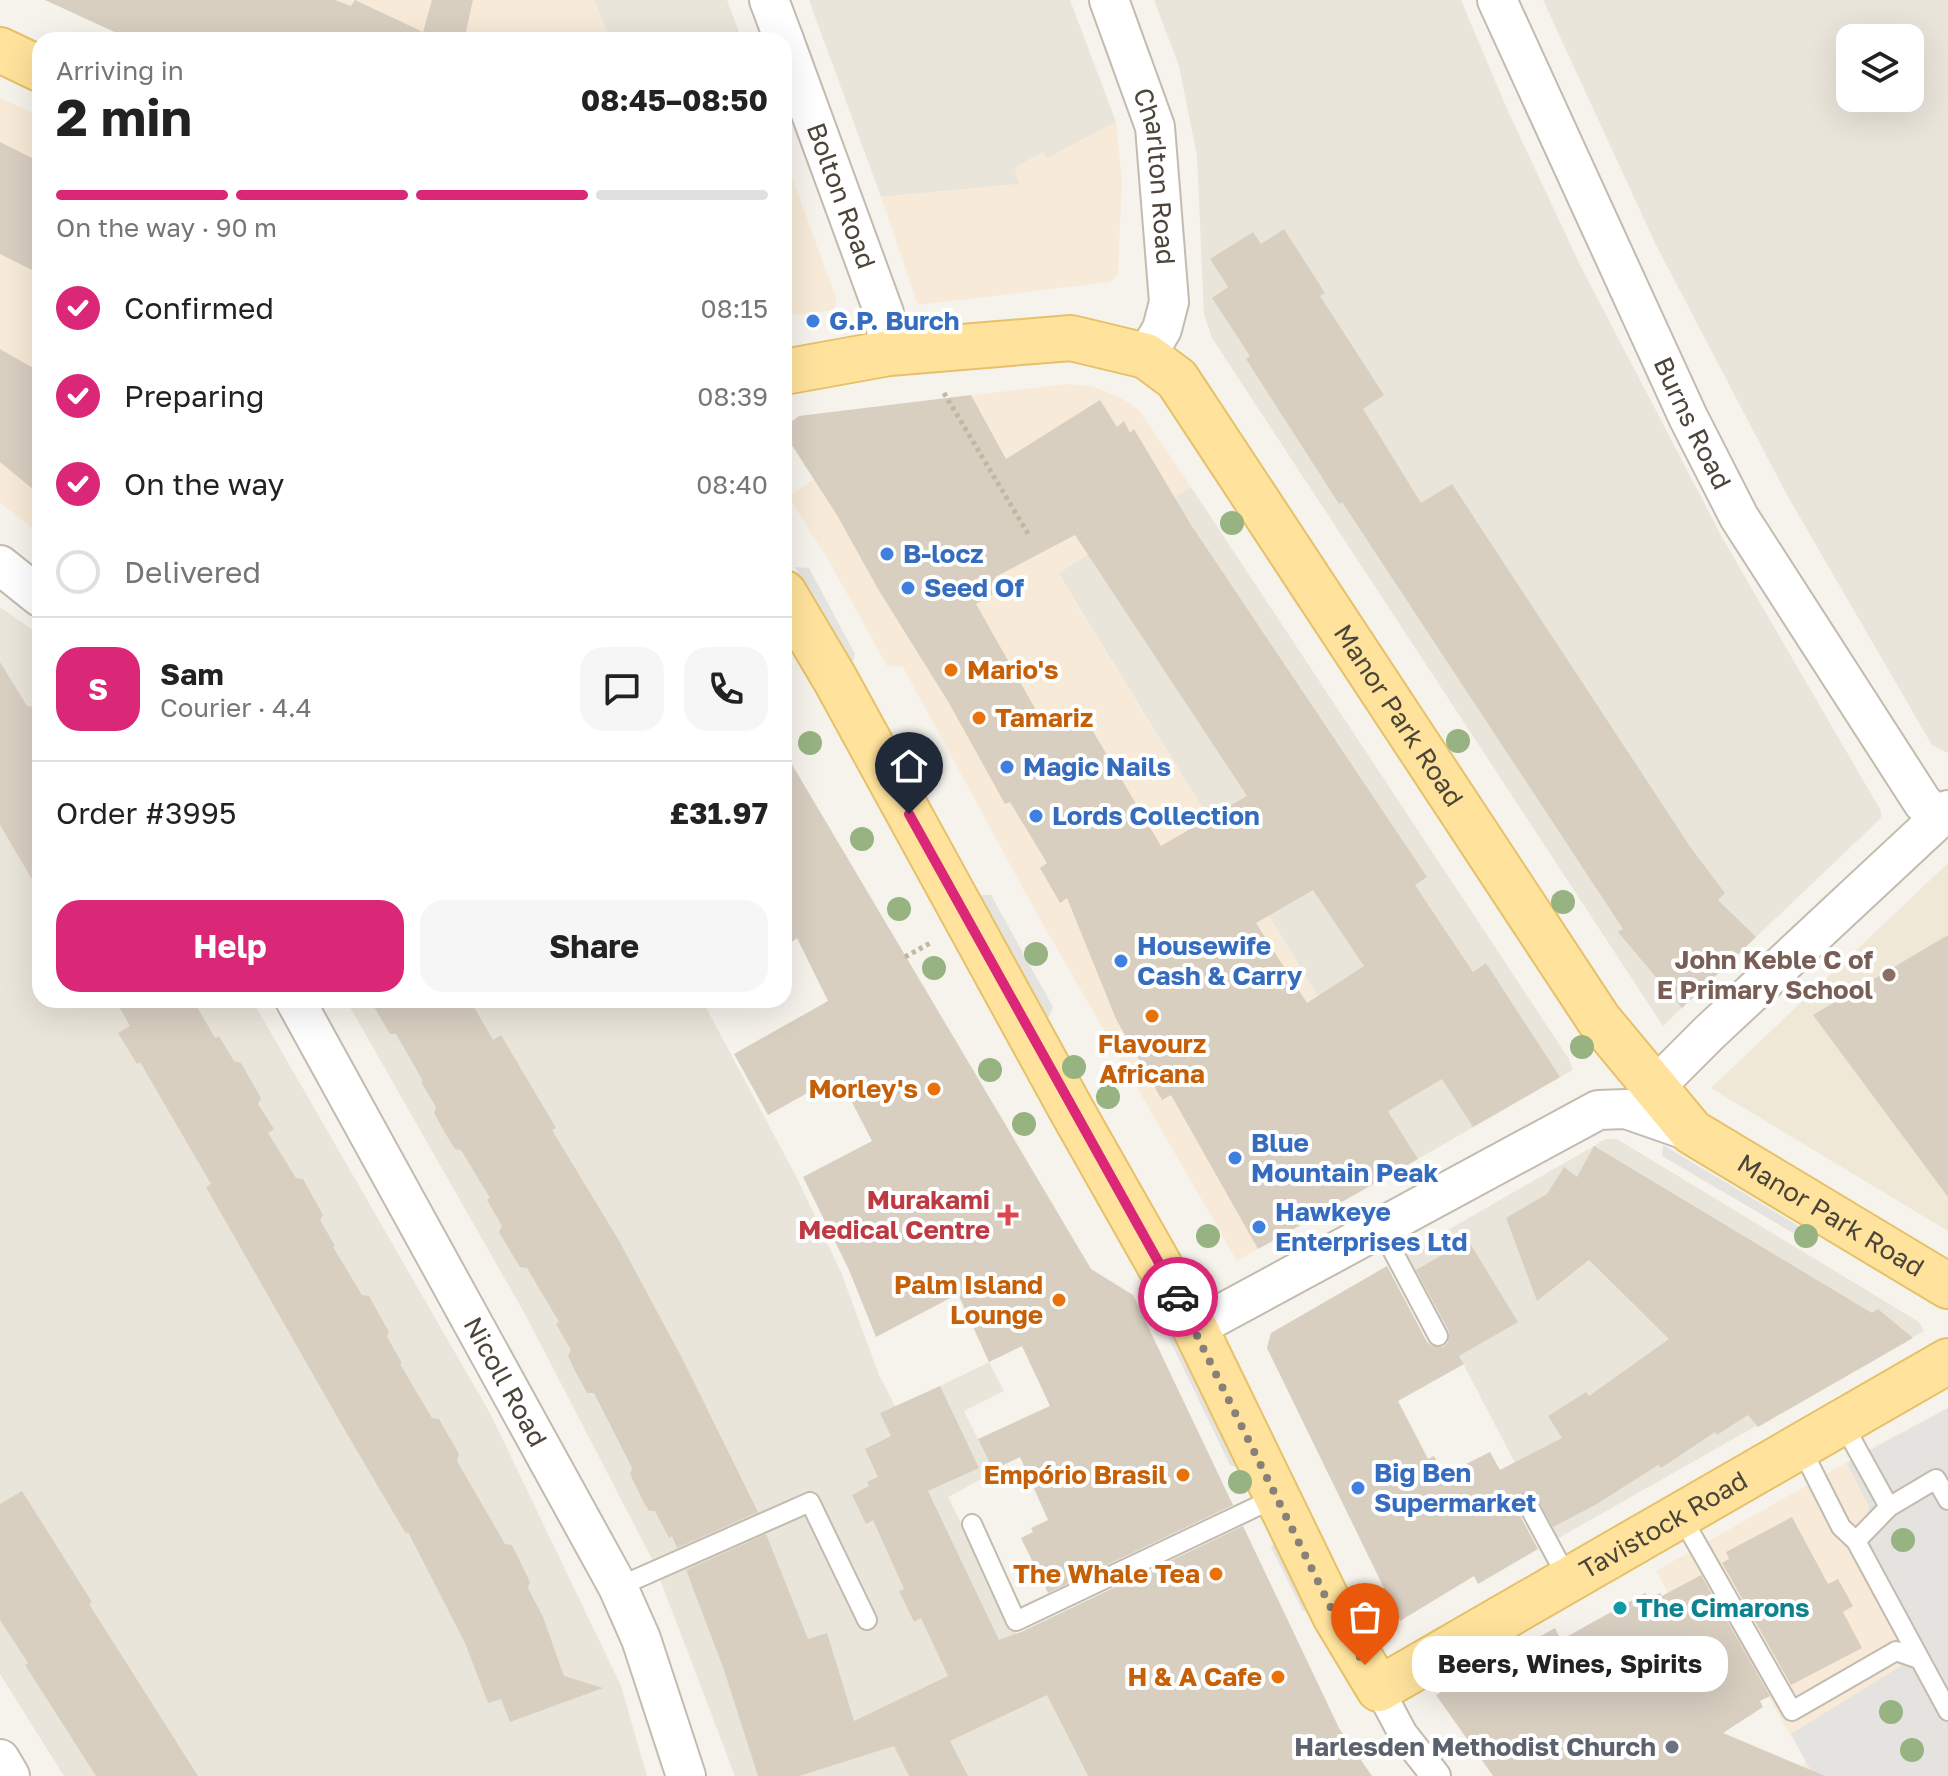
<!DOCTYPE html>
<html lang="en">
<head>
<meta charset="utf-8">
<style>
  :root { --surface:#fff; --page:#f6f6f6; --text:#222; --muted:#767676; --line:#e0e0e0; --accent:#db2777 }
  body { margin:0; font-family:"Golos Text",sans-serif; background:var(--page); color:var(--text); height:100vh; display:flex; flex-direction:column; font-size:30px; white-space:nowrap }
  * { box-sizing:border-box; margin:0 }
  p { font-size:26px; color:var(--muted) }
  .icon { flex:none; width:44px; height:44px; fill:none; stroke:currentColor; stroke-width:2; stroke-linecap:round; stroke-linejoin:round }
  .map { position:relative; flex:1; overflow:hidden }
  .panel { position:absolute; left:32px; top:32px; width:760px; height:976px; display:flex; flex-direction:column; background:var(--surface); border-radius:24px; box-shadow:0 8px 32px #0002 }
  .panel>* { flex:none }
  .tools { position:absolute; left:1836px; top:24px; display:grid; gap:16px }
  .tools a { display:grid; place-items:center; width:88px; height:88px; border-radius:16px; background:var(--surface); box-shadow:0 8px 32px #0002; font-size:40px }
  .pin { position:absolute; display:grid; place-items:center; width:68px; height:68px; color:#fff; margin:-82px -34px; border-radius:50% 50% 50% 0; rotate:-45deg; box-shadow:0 0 8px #0007 }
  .pin .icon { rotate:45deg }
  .courier { position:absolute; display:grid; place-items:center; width:80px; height:80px; margin:-40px; border:6px solid #db2777; border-radius:50%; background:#fff; color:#222; box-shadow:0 2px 10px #0007 }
  .bubble { position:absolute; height:56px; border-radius:24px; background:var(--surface); box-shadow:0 8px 32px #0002; font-size:26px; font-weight:700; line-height:56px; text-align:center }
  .head em { font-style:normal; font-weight:700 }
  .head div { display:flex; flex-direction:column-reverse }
  .head { display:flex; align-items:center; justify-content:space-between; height:136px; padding:0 24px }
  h1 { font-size:52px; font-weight:700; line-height:60px }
  .bar { display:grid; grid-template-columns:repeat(4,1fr); gap:12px 8px; align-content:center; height:96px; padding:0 24px }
  .bar i { height:10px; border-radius:6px; background:var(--line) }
  .bar .active { background:var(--accent) }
  .bar p { grid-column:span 4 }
  .line { display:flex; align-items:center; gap:20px; padding:0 24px; border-top:2px solid var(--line) }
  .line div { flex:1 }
  .round { display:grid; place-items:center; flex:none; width:84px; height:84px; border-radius:24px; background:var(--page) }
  ol { padding:0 24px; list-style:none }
  li { display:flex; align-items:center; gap:24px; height:88px }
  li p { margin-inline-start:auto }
  li .icon { padding:8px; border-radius:50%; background:var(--accent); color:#fff; stroke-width:4 }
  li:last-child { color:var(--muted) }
  li i { width:44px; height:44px; border:4px solid var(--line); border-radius:50% }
  .cta { display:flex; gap:16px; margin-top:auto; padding:16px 24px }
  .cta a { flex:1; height:92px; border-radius:24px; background:var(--accent); color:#fff; font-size:32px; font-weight:700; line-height:92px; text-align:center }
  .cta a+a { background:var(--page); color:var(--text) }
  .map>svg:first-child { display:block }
</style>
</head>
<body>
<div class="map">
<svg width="1948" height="1776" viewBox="0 0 1948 1776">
  <rect width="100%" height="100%" fill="#f6f3ec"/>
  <path fill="#eae5da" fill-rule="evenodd" d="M594,0H727L742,40H610Z
    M809,0H1070L1116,122L1046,159L1043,152L1015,168L1020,184L881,197Z
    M1154,0H1461L1507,109L1580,265L1723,539L1881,811V818L1663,1026L1212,338L1204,314L1197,156L1179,66Z
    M1543,0H1948V753L1932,745L1787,495L1656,245ZM1850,38H1910V98H1850Z
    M1191,487L1569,1059L1573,1070L1418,1159L1058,573Z
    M0,607L40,635V1000H252L491,1415L621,1686L647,1776H64L0,1674Z
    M346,1000H702L798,1180L841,1272L879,1375L896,1408L989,1362L1004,1391L964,1411L994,1472L948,1497L1088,1776H735L653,1561L526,1316Z
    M1606,1139H1617L1919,1322L1924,1331L1555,1540L1406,1254Z"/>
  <path fill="#f7ead8" d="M46,0H594L610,40H132Z
    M0,98L40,116V534L0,503Z
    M1116,122L1122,180L1118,275L1110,282L918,305L881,197L1019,184L1015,168L1043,152L1047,158Z
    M784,155L837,301L834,310L784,316Z
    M1067,384L1092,386L1121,398L1139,410L1191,487L1058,574L1418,1159L1237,1261L1037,914L903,667L887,666L829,561L788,496L941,399Z
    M1948,1408V1776H1800L1805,1760L1757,1678L1668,1593L1656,1571L1877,1445Z"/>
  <path fill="#efe8d6" d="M1948,863V1231L1711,1088Z"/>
  <path fill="#e5e3e0" d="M795,567L809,568L855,654L851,670Z
    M974,895H991L1053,1007L1046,1023Z
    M1663,1145L1802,1228L1793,1233L1662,1156Z
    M1168,1310L1249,1472L1230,1465L1163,1326Z
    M1948,1408V1776H1814L1791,1734L1917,1656L1862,1554L1869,1507L1847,1463Z
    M1280,1536L1318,1612L1303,1611L1271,1547Z"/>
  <path fill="#d8cfc1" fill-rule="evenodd" d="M45,0H335L351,6L355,0L423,32L432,0H473L464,40H132Z
    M0,142L40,162V274L0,254Z
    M1284,229L1325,293L1320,296L1384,395L1363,409L1421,503L1452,484L1691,848L1725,893L1718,900L1756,937L1682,1008L1618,932L1623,929L1342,502L1339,504L1246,359L1250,356L1212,298L1228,287L1210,259L1253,232L1261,244Z
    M0,349L40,372V495L0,462Z
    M971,395L1006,459L1100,400L1117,427L1124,421L1130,433L1134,429L1191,525L1427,877L1415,885L1473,972L1486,963L1560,1077L1473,1127L1442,1079L1388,1111L1418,1159L1258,1249L1171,1095L1162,1100L1116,1019L1067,898L1060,903L1040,868L1047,863L1010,802L1005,804L949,703L878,589L837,515L784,433V427L799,416ZM1075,535L1247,796L1161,846L1078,706L1045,726L976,604L1002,589L995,577ZM1313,890L1364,966L1307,1003L1256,923Z
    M0,662L27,706L40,708L37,723L40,727V893L0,825Z
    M784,751L1091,1269L1133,1295L1233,1505L1048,1593L1021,1538L1033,1532L1031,1528L1048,1520L1020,1457L993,1470L978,1439L1050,1406L1022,1346L989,1362L958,1294L876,1337L849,1270L803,1177L872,1141L840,1079L831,1084L829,1081L768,1115L734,1054L828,1001L797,938L784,948Z
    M1948,935V1197L1813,1015Z
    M115,1000H193L215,1038L219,1036L234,1061L241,1063L261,1098L258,1104L274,1129L268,1133L296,1178L303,1179L323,1215L320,1220L335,1246L333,1247L362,1295L369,1296L389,1332L387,1337L402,1363L400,1364L432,1418L439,1419L459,1454L457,1461L505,1544L512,1545L530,1582L528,1588L543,1617L564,1676L603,1688L510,1722L501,1699L488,1703L465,1643L408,1532L406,1534L343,1427L206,1187L211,1184L140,1062L137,1064L118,1033L130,1026Z
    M370,1000H470L493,1040L501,1035L556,1128L552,1130L618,1239L682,1358L758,1512L677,1548L672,1536L669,1538L655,1511H649L642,1499L630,1474L632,1468L594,1393H587L575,1371L568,1356L571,1350L556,1324L559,1322L527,1268L520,1267L515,1259L499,1232L502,1226L487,1200L490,1198L461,1150L455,1149L445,1133L434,1113L436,1107L421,1082L423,1081L396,1034H390Z
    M1594,1146L1872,1313L1878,1309L1913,1338L1758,1427L1748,1415L1717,1435L1715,1432L1661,1468L1658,1465L1597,1504L1553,1527L1534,1493H1521L1515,1502L1516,1508L1538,1549L1478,1584L1474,1576L1400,1621L1267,1348L1271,1333L1387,1266L1427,1342L1432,1346L1443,1347L1448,1342L1449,1331L1416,1270L1468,1240L1518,1322L1459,1356L1464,1364L1398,1401L1428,1459L1434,1456L1444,1475L1490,1452L1500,1470L1562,1438L1548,1416L1586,1392L1589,1396L1669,1339L1589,1260L1537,1301L1506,1218L1547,1194L1564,1167L1577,1177Z
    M940,1386L979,1468L928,1491L999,1640L1021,1632L1243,1526L1339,1728L1372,1776H1088L1047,1695L950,1741L968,1776H909L894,1746L799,1776H758L723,1667L686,1570L766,1534L808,1639L827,1633L854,1721L948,1676L921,1618L914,1622L899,1591L904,1589L873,1520L866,1524L852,1495L869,1486L867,1482L878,1477L865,1449L891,1436L880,1413Z
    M22,1491L92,1602L89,1604L198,1776H96L25,1665L28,1663L0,1620V1504Z
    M1792,1517L1828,1584L1838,1579L1853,1606L1843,1612L1862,1648L1791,1685L1722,1563L1729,1559L1726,1552Z
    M1701,1575L1770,1696L1760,1701L1763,1707L1723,1733L1825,1776H1493L1436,1695L1555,1628L1561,1640L1645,1593L1649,1598L1660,1593L1662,1596Z"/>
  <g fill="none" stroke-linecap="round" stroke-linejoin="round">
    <g stroke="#c2bbae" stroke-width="22">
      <path id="service" d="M1380,1227L1438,1336
        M1842,1422L1889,1507
        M1800,1446L1841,1527L1856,1541L1948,1711
        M1527,1503L1568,1579
        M1681,1516L1792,1711L1896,1651L1919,1659
        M972,1524L1016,1621L1277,1497
        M1856,1541L1889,1507L1936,1479L1948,1500
        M618,1587L810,1502L867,1620"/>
    </g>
    <g stroke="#c2bbae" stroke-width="32">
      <path id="pedestrian" d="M1379,1689L1403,1734L1436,1776"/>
    </g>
    <g stroke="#c2bbae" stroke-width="42">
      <g id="minor">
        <path d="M769,0L784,40"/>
        <path id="s1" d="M1109,0L1155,127L1169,302L1162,329L1146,356"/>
        <path id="s2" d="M1497,0L1688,417L1739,517L1923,803L1940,818"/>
        <path id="s3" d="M784,40L884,313L889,353"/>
        <path d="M0,565L40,597"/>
        <path id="s4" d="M295,1000L618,1587L641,1639L686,1776"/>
        <path d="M1655,1087L1710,1032L1948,810"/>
        <path d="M1195,1328L1598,1110L1626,1109L1692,1132"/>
        <path d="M0,1759L10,1776"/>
      </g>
    </g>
    <g stroke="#e6c16a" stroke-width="48">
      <g id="primary">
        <path d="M0,50L40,69"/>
        <path id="s5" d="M784,372L889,353L1071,338L1146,356L1177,379L1599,1020L1692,1132L1948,1286"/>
        <path id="s6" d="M784,593L835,679L1072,1111L1195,1328L1335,1616L1379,1689L1948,1361"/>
      </g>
    </g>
    <path stroke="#c4b79f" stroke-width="5" stroke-dasharray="4 4" stroke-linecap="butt" d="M944,393L1030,537
      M905,957L932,942"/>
    <use href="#service" stroke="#fff" stroke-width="18"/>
    <use href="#pedestrian" stroke="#fff" stroke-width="28"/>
    <use href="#minor" stroke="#fff" stroke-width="38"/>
    <use href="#primary" stroke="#ffe39c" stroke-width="44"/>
  </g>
  <g fill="#97b381">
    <circle cx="1232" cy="523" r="12"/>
    <circle cx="1458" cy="741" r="12"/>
    <circle cx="810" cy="743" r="12"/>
    <circle cx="862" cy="839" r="12"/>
    <circle cx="1563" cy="902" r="12"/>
    <circle cx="899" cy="909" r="12"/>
    <circle cx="1036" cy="954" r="12"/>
    <circle cx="934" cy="968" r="12"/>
    <circle cx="1582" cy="1047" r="12"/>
    <circle cx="1074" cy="1067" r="12"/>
    <circle cx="990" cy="1070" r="12"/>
    <circle cx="1108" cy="1097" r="12"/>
    <circle cx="1024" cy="1124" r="12"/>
    <circle cx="1208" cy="1236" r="12"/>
    <circle cx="1806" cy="1236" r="12"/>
    <circle cx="1240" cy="1482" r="12"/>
    <circle cx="1903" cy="1540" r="12"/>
    <circle cx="1891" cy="1712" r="12"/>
    <circle cx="1912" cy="1750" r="12"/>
  </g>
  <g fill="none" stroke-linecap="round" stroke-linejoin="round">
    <path stroke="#878178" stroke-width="8" stroke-dasharray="0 14.4" d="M1178,1297L1335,1616L1365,1665"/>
    <path stroke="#db2777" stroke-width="10" d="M909,814L1178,1297"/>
  </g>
  <g fill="#3f7fe0" stroke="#fff" stroke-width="3">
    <circle cx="813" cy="321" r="8"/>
    <circle cx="887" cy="554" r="8"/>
    <circle cx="908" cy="588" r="8"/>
    <circle cx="1007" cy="767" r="8"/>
    <circle cx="1036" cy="816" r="8"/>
    <circle cx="1121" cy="961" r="8"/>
    <circle cx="1235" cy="1158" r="8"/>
    <circle cx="1259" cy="1227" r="8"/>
    <circle cx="1358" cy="1488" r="8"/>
  </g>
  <g fill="#e8710a" stroke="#fff" stroke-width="3">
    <circle cx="951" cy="670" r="8"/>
    <circle cx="979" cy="718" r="8"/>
    <circle cx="1152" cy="1016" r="8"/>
    <circle cx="934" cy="1089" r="8"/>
    <circle cx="1059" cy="1300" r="8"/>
    <circle cx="1183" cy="1475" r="8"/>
    <circle cx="1216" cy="1574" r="8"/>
    <circle cx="1278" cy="1677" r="8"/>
  </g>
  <circle fill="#8d6e63" stroke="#fff" stroke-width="3" cx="1889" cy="975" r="8"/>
  <path fill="#e0444e" stroke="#fff" stroke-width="3" d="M1004 1203h8v8h8v8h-8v8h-8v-8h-8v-8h8z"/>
  <circle fill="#0f9aa8" stroke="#fff" stroke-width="3" cx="1620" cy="1608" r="8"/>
  <circle fill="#6b7280" stroke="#fff" stroke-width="3" cx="1672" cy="1747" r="8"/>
  <g text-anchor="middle" stroke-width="8" stroke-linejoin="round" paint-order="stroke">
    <g font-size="26" fill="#4b4439" stroke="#fff">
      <text dy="9" stroke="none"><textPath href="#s1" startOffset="184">Charlton Road</textPath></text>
      <text dy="9" stroke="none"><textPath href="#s3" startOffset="166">Bolton Road</textPath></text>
      <text dy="9" stroke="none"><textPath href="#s2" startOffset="466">Burns Road</textPath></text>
      <text dy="9" stroke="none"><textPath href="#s5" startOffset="808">Manor Park Road</textPath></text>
      <text dy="9" stroke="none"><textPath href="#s5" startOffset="1480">Manor Park Road</textPath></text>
      <text dy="9" stroke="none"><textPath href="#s4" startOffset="436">Nicoll Road</textPath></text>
      <text dy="9" stroke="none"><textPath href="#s6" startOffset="1576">Tavistock Road</textPath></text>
    </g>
    <g font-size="26" font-weight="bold" fill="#366cbe" stroke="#fff" text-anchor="start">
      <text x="829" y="330">G.P. Burch</text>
      <text x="903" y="563">B-locz</text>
      <text x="924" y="597">Seed Of</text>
      <text x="1023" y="776">Magic Nails</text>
      <text x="1052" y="825">Lords Collection</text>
      <text x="1137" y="955">Housewife<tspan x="1137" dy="30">Cash &amp; Carry</tspan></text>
      <text x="1251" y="1152">Blue<tspan x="1251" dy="30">Mountain Peak</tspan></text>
      <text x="1275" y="1221">Hawkeye<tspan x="1275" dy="30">Enterprises Ltd</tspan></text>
      <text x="1374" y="1482">Big Ben<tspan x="1374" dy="30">Supermarket</tspan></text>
    </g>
    <g font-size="26" font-weight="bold" fill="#c56008" stroke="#fff" text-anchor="end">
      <text x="967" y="679" text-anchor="start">Mario's</text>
      <text x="995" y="727" text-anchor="start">Tamariz</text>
      <text x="1152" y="1053" text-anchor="middle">Flavourz<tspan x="1152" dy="30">Africana</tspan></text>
      <text x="918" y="1098">Morley's</text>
      <text x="1043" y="1294">Palm Island<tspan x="1043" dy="30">Lounge</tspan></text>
      <text x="1167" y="1484">Empório Brasil</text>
      <text x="1200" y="1583">The Whale Tea</text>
      <text x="1262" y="1686">H &amp; A Cafe</text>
    </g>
    <g font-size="26" font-weight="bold" fill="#785e54" stroke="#fff" text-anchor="end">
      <text x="1873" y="969">John Keble C of<tspan x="1873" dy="30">E Primary School</tspan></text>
    </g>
    <g font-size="26" font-weight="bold" fill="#be3a42" stroke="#fff" text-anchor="end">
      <text x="990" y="1209">Murakami<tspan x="990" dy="30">Medical Centre</tspan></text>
    </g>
    <g font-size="26" font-weight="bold" fill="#0d838f" stroke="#fff" text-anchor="start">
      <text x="1636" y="1617">The Cimarons</text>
    </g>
    <g font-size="26" font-weight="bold" fill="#5b616d" stroke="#fff" text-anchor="end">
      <text x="1656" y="1756">Harlesden Methodist Church</text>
    </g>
  </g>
</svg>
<div class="tools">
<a><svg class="icon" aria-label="layers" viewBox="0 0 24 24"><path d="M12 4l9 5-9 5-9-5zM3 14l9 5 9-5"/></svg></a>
</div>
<div class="pin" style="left:1365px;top:1665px;background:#ea580c"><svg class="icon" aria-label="bag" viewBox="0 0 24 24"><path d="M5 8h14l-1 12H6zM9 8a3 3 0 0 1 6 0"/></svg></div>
<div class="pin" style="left:909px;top:814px;background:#1f2937"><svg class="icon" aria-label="home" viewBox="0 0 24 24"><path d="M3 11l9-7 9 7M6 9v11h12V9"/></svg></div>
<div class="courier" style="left:1178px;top:1297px"><svg class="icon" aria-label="car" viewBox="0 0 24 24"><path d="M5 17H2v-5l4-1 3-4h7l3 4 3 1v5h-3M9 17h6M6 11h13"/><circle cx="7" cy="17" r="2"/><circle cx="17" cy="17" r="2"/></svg></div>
<div class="bubble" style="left:1412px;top:1636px;width:316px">Beers, Wines, Spirits</div>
<section class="panel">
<div class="head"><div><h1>2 min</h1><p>Arriving in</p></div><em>08:45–08:50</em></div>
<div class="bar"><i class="active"></i><i class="active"></i><i class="active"></i><i></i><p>On the way · 90 m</p></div>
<ol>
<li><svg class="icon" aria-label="check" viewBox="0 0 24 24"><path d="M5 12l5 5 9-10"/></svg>Confirmed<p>08:15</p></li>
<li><svg class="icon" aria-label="check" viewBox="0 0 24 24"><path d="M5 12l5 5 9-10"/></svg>Preparing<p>08:39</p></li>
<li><svg class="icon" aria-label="check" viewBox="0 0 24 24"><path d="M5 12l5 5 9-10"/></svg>On the way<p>08:40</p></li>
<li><i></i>Delivered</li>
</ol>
<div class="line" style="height:144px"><b class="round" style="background:var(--accent);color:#fff">S</b><div><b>Sam</b><p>Courier · 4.4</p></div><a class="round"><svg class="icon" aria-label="chat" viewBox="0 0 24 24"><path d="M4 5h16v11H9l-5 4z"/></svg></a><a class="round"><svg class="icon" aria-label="phone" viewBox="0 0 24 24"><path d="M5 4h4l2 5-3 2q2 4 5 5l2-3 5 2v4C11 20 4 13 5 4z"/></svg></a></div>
<div class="line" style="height:104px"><div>Order #3995</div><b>£31.97</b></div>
<div class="cta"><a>Help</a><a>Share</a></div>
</section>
</div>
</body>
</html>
